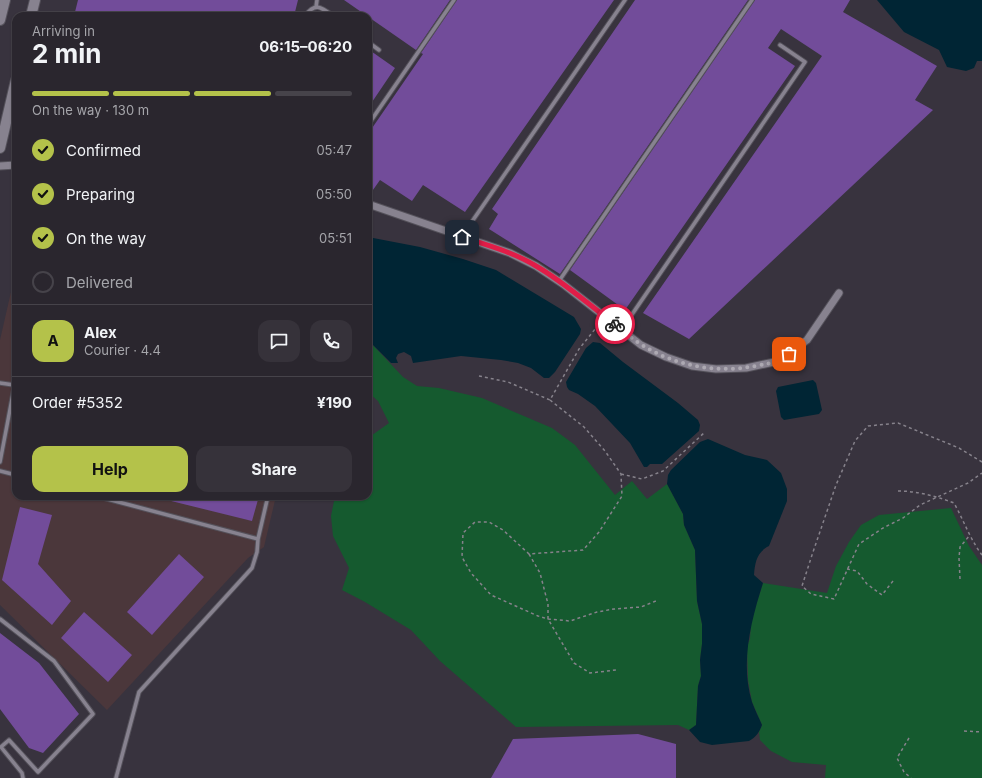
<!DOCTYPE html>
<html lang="en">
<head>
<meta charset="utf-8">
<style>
  :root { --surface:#2a262e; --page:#36323a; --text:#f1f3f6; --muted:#a5a5aa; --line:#46434a; --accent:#b4c24a }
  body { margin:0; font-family:Inter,sans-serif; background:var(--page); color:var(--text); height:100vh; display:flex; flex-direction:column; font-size:15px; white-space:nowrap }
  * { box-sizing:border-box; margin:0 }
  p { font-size:13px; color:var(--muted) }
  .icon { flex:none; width:22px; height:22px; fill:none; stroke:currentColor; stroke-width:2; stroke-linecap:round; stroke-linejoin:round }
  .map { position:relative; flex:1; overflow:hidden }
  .drawer { position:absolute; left:12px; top:12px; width:360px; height:488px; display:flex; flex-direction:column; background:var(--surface); border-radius:12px; box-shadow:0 1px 3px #0004,0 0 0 1px var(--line) }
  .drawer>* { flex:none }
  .pin { position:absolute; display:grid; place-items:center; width:34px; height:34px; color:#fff; margin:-17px; border-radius:8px; box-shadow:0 2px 6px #0006 }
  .courier { position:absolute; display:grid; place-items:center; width:40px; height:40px; margin:-20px; border:3px solid #e11d48; border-radius:50%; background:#fff; color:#222; box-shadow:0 1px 5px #0007 }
  .head em { font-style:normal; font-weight:700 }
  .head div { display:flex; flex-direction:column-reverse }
  .head { display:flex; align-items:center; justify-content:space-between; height:68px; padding:0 20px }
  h1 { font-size:26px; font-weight:700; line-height:30px }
  .bar { display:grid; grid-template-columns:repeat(4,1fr); gap:6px 4px; align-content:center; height:48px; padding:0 20px }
  .bar i { height:5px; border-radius:3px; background:var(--line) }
  .bar .selected { background:var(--accent) }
  .bar p { grid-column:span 4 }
  .line { display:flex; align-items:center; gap:10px; padding:0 20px; border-top:1px solid var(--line) }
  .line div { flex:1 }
  .round { display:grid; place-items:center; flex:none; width:42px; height:42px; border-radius:12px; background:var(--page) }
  ol { padding:0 20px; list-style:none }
  li { display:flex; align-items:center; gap:12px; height:44px }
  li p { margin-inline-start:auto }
  li .icon { padding:4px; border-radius:50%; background:var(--accent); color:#111; stroke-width:4 }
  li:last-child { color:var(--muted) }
  li i { width:22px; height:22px; border:2px solid var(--line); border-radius:50% }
  .primary-button { display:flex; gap:8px; margin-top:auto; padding:8px 20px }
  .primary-button a { flex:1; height:46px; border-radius:12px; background:var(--accent); color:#111; font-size:16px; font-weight:700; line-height:46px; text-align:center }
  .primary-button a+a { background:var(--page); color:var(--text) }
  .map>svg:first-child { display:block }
</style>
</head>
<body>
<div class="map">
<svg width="982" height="778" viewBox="0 0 982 778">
  <rect width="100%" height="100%" fill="#38333e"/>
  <path fill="#4b373b" d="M16,270V496H276L264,547L248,558L107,710L0,605V340Z"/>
  <path fill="#155a2f" d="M368,340L403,377L417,386L439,388L482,398L552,428L575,445L615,495L632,481L647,499L667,484L683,514L684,525L695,550L697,601L702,624V644L700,660L701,676L698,686L696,725L689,730L678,725L516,727L440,661L411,630L365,602L342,590L349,568L333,536L331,516L335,496H368V438L389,423L378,401L368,392Z
    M951,508L969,546L982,565V778H825L826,765L792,762L771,751L760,740L759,732L762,725L752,702L748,680L747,646L750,639L751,621L763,583L827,593L836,566L849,542L861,525L879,515Z"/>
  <path fill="#002534" d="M877,0H982V61H977L974,68L966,71L947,67L939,50L904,32Z
    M368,237L420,247L463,259L496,270L574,317L581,329L580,334L555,372L549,378H544L531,368L518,363L501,360L461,356L413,363L411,356L404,352L398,354L396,358L398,363H391L368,340Z
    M593,342L600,343L623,362L678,403L698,420L700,425L699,431L662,464H650L647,467H644L630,443L595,406L578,394L569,390L567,387L566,382L586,348Z
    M813,380L816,383L822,410L819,414L784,420L781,417L776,391L778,387Z
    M708,439L745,455L767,460L781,473L787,489V501L769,546C757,552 755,562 754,575L763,583C751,621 740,663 752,702C755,710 759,718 762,725C759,733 756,737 749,741L712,745L700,742L689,730L696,725L698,686L701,676L700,660L702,644V624L697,601L695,550L684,525L683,514L667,484L668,475L671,470L700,442Z"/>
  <path fill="#724c9a" d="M78,0H298L294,16H74Z
    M344,0H450L416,50Z
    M457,0H614L465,212L423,185L412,201L380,180L368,197V134L423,54L421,53Z
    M635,0H748L560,274L489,229L498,214L492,209Z
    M755,0H850L843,12L937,66L915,100L933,110L689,339L643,313L822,56L781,29L768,48L795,66L625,310L570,270Z
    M368,49L395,68L368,108Z
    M164,496H259L252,521L163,499Z
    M20,507L52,515L38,564L71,601L52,625L2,580Z
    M179,554L204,577L152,635L127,612Z
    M84,612L132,655L108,682L61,638Z
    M0,633L39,663L79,714L43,753L29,748L0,709Z
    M638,734L676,744V778H491L513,739Z"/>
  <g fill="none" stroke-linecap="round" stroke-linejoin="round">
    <g stroke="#54515a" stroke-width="5.5">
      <path id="service" d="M316,7L317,0
        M305,16C315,2 321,7 333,16
        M368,42L379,50
        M368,125L454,0
        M462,236L625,0
        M559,281L752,0
        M622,329L805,62L780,45
        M0,383L14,385
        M0,462L16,378
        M0,471L16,475
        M96,496L258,539L268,496
        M0,619L54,661L93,714L38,772L9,740L1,747
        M1,747L22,773L23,778
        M116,778L139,692L252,568L257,552L258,539"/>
    </g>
    <g stroke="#54515a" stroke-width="9">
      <path id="minor" d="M0,166L16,165
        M368,204L510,253L536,266L563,284L641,345L666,357L692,366L716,369L746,368L779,361L807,340L839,293"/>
    </g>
    <g stroke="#54515a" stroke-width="12">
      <path id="secondary" d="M31,16L35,0
        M0,20L5,0
        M0,148L16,80"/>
    </g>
    <path stroke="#86828b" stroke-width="1.5" stroke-dasharray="3 3" stroke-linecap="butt" d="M479,376L508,382L550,400L579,349L600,323
      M550,400L584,427L605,451L621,474L622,496L599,532L583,550L529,554L503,530L489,522H475L463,533L462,557L471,573L491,595L538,616L548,619L570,621L597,612L614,609L641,607L656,601
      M982,462L959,448L898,423L868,426L855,441L836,485L813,552L802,586L811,594L834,599L859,544L883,528L903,518L920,505L968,483L982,473
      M621,474L642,479L663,471L705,432
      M898,491C917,491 936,496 954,503C964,521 970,539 982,555
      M529,554L540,573L548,604V619L574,663L590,673L616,670
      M847,569L857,571L867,584L882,595L893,581
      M960,579L959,558L960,547L970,535
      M964,731L982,732
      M909,738L897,758L904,772L911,778"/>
    <use href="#service" stroke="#87828f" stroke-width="3.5"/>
    <use href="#minor" stroke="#87828f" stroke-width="7"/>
    <use href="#secondary" stroke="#87828f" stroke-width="10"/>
  </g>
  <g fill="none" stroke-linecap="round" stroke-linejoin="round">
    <path stroke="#ada9b2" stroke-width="4" stroke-dasharray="0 7.2" d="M615,324C624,331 632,339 642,345C677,367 720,374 760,365C773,363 778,362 789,354"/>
    <path stroke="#e11d48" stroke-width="5" d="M462,237C487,245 513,252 536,266C564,282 589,305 615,324"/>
  </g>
</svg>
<div class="pin" style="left:789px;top:354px;background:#ea580c"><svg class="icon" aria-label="bag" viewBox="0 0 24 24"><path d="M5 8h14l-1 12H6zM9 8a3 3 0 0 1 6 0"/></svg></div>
<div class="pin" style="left:462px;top:237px;background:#1f2937"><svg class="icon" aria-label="home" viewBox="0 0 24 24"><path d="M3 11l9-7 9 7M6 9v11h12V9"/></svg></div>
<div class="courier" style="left:615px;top:324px"><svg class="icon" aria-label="bike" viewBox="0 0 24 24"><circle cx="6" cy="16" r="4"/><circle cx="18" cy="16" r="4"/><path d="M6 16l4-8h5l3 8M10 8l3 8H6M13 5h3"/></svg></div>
<section class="drawer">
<div class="head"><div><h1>2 min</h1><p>Arriving in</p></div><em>06:15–06:20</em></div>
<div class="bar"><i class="selected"></i><i class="selected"></i><i class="selected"></i><i></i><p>On the way · 130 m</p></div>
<ol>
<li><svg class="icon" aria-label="check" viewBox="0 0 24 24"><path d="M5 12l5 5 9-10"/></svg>Confirmed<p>05:47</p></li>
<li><svg class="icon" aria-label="check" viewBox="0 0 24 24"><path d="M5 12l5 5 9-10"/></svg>Preparing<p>05:50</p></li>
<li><svg class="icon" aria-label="check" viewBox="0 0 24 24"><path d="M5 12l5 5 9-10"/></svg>On the way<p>05:51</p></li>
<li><i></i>Delivered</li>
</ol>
<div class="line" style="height:72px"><b class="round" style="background:var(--accent);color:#111">A</b><div><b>Alex</b><p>Courier · 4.4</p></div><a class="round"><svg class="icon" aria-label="chat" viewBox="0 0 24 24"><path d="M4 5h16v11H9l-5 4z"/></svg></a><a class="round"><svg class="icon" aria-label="phone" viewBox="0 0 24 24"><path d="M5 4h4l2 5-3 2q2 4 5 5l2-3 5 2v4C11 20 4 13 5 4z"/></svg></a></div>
<div class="line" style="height:52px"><div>Order #5352</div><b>¥190</b></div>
<div class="primary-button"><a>Help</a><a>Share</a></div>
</section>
</div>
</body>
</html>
